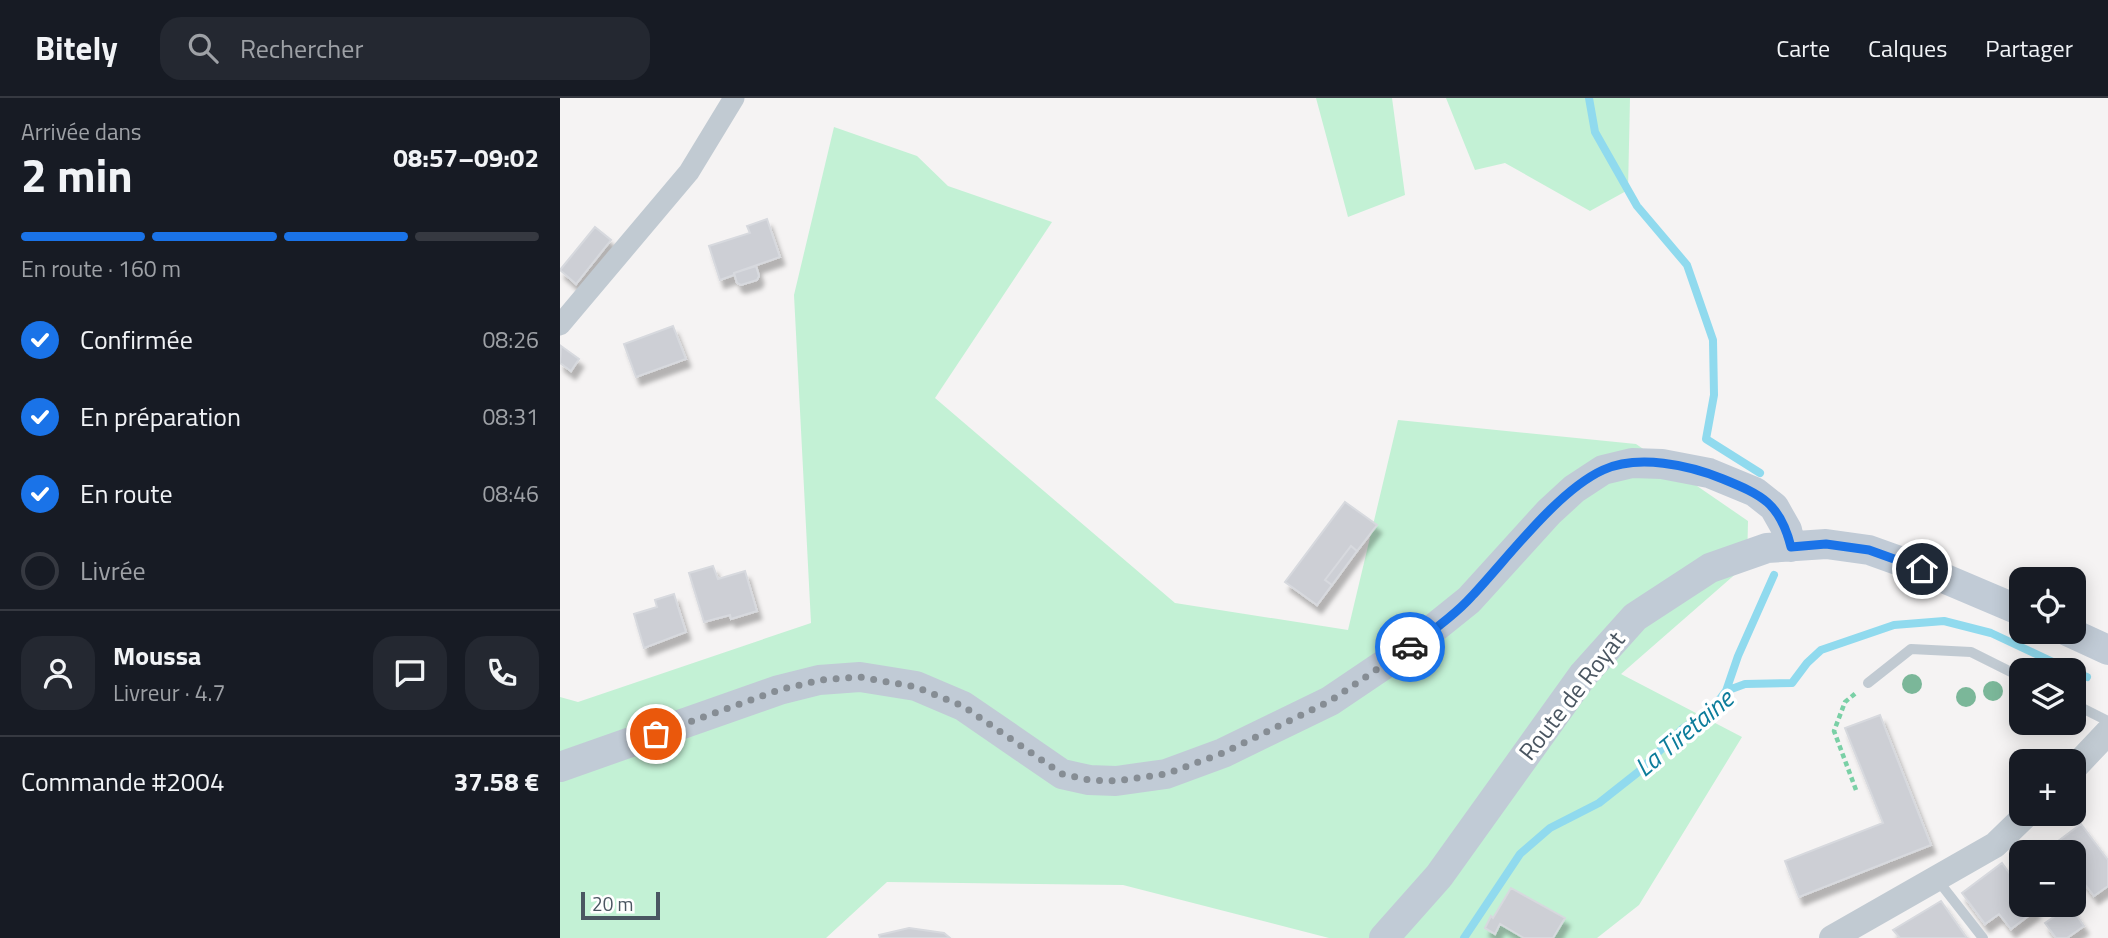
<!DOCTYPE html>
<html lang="fr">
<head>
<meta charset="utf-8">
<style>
  :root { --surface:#171b24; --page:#242831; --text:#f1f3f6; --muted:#9ea1a6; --line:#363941; --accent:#1a73e8 }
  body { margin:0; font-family:"Titillium Web",sans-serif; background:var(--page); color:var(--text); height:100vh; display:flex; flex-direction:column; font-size:26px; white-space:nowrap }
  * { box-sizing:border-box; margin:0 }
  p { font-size:23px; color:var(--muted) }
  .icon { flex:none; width:38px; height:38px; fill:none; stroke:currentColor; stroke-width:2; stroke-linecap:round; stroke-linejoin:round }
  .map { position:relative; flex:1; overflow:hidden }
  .drawer { display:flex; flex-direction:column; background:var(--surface); width:560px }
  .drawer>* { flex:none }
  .controls { position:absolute; left:1449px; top:469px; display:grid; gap:14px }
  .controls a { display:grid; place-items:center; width:77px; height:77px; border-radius:14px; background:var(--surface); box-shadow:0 4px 18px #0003; font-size:35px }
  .scale { position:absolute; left:21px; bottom:18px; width:79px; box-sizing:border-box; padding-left:7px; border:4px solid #4a5661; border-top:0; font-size:19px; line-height:24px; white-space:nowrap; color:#4a5661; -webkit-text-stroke:5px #fff; paint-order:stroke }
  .pin { position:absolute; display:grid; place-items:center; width:60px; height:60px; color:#fff; margin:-30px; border:4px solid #fff; border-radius:50%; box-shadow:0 2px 7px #0007 }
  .courier { position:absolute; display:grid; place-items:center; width:70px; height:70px; margin:-35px; border:5px solid #1a73e8; border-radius:50%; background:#fff; color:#222; box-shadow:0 2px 9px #0007 }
  .head em { font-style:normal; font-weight:700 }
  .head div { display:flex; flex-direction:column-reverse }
  .head { display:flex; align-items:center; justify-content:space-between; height:119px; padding:0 21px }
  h1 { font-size:46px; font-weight:700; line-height:52px }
  .bar { display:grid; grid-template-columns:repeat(4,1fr); gap:10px 7px; align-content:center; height:84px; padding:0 21px }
  .bar i { height:9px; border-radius:5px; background:var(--line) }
  .bar .on { background:var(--accent) }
  .bar p { grid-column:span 4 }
  .line { display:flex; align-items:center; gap:18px; padding:0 21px; border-top:2px solid var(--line) }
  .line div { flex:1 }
  .round { display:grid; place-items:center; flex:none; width:74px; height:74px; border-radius:21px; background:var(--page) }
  ol { padding:0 21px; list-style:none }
  li { display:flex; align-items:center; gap:21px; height:77px }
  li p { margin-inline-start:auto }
  li .icon { padding:7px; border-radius:50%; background:var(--accent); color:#fff; stroke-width:4 }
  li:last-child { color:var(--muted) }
  li i { width:38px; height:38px; border:4px solid var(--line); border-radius:50% }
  header { display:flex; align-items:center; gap:42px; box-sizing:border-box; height:98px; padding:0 35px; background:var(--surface); border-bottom:2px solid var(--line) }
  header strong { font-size:33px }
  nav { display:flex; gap:38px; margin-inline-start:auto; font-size:24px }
  .search { width:490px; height:63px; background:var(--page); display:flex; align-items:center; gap:18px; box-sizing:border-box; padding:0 24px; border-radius:21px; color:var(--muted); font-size:26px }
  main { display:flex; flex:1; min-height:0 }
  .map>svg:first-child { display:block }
</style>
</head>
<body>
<header>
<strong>Bitely</strong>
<div class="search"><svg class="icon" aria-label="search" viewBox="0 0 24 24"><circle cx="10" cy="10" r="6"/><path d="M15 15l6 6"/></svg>Rechercher</div>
<nav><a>Carte</a><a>Calques</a><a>Partager</a></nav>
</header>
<main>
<section class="drawer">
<div class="head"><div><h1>2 min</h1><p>Arrivée dans</p></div><em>08:57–09:02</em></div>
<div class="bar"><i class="on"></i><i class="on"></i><i class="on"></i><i></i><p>En route · 160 m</p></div>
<ol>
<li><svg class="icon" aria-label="check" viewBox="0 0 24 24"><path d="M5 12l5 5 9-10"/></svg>Confirmée<p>08:26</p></li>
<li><svg class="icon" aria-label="check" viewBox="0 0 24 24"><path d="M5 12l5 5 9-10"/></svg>En préparation<p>08:31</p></li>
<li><svg class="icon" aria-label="check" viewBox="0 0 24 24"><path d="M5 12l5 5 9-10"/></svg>En route<p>08:46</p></li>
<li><i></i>Livrée</li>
</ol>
<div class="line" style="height:126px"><a class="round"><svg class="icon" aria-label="person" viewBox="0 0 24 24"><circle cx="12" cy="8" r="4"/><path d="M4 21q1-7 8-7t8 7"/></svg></a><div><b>Moussa</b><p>Livreur · 4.7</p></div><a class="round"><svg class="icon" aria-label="chat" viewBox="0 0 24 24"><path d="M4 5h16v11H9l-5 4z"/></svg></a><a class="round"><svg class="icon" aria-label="phone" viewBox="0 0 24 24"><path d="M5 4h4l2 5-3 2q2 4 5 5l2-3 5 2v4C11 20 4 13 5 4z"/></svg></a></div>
<div class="line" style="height:91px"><div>Commande #2004</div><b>37.58 €</b></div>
</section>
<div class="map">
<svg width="1548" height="840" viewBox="0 0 1548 840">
  <defs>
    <filter id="shadow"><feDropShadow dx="4.5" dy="8" stdDeviation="2" flood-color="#0004"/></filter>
  </defs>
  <rect width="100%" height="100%" fill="#f5f3f3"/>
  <path fill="#c3f1d5" d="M756,0H832L845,97L788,119Z
    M886,0H1070L1068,92L1030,113L945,65L915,72Z
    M274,29L357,58L388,88L492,124L375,300L615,505L788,532L838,322L1076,346L1188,423L1187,466L1061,576L1182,639L1079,807L1037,840H769L563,787L327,784L266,840H0V599L18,604L251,525L234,197Z"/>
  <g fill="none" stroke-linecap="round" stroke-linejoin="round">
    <path stroke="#90daee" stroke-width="8" d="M1029,0L1035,34L1077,108L1127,167L1153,242L1154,297L1146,341L1200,375
      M1514,574L1527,579
      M1166,593L1185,586L1232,585L1247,565L1261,552L1334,527L1384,523L1431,535L1510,572
      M904,840L960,756L990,730L1039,705L1077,675L1122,631L1154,609L1166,593L1178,558L1214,477"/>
  </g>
  <path fill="#cdcfd5" stroke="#d7d9de" stroke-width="2" filter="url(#shadow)" d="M207,121L220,159L174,175V177L160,182L149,148L190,135L187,128Z
    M35,129L51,142L16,186L0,172Z
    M196,168L199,178L197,182L181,187L177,185L174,175Z
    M113,228L126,261L76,279L64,246Z
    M1,248L19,261L11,273L0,265Z
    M785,404L817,427L797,453L791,448L765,482L772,487L757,507L725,484Z
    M791,448L797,453L772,487L765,482Z
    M153,468L158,481L185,473L197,513L171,521L170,517L144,524L129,475Z
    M114,496L126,534L84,550L74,516L97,509L95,502Z
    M1320,617L1371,747L1239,799L1225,763L1323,725L1285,630Z
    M1521,726L1548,762V788L1534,798L1514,772V754H1492L1489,750Z
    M1442,765L1461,791V807H1472L1476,812L1451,831L1439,816L1425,826L1402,795Z
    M951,790L1005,820L993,840H964L940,826L935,836L925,830L931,818L933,820Z
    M1381,803L1407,840H1340L1333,832Z
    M1510,808L1524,828L1507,840H1496L1485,825Z
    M349,830L384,835L390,840H320L319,837Z"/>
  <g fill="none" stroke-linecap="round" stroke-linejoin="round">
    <path stroke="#7ad0a6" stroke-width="4.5" stroke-dasharray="5 3.5" stroke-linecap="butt" d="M1296,692L1274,633L1285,604L1297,594"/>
    <path stroke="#c1cad2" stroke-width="10" d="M1308,585L1351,551L1411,554L1461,579
      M1514,606L1548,623
      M1376,780L1423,840"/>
    <path stroke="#c1cad2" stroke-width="21" d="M0,227L129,74L174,0"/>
    <path stroke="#c1cad2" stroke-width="26" d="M1514,670L1548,634
      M1272,840L1435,747L1467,716"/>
    <path stroke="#c1cbd6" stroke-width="30" d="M1509,534L1548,552
      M0,669L219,592L259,582L300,579L356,588L403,608L502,676L529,682L556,683L606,676L663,655L770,603L853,547L909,502L989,414L1014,391L1043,372L1072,365L1102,366L1149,375L1195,394L1214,409L1227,432L1231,449
      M824,840L879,778L1023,577L1075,519L1150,470L1207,450L1266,446L1309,452L1362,471L1461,513"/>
  </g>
  <g fill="#7bb799">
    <circle cx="1352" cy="586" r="10"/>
    <circle cx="1433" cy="593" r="10"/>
    <circle cx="1406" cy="599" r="10"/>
  </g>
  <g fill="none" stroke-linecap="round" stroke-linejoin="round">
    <path stroke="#868d94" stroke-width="7" stroke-dasharray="0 12.6" d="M96,636L219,592L260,582L300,579L356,589L403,608L502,676L529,682L556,683L606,676L663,655L770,603L850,549"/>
    <path stroke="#1a73e8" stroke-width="9" d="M850,549C870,535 896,516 912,498C947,461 997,393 1043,372C1078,356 1129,367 1163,381C1202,397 1220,405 1231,449L1266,446L1309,452L1362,471"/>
  </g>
  <g text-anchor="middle" stroke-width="7" stroke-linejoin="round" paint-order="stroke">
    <g font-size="24" fill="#4a5661" stroke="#fff">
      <text transform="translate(1012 598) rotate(-52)" y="8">Route de Royat</text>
    </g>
    <g font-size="26" font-style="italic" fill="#0c7c9b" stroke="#fff">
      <text transform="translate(1124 635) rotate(-40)" y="9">La Tiretaine</text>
    </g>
  </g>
</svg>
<div class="controls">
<a><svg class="icon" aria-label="locate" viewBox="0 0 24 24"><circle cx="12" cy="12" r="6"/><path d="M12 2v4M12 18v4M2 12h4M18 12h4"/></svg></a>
<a><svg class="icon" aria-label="layers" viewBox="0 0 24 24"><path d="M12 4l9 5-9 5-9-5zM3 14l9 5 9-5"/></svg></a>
<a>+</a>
<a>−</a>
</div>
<div class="scale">20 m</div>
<div class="pin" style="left:96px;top:636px;background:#ea580c"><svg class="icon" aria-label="bag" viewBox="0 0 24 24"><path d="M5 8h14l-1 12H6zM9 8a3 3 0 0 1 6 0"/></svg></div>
<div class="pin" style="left:1362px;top:471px;background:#1f2937"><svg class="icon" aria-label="home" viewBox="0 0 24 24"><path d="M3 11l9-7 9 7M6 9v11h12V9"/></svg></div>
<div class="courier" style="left:850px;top:549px"><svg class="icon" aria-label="car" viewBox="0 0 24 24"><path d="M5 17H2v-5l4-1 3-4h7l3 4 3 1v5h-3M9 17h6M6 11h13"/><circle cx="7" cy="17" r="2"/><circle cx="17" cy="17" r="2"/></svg></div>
</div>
</main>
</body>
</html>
